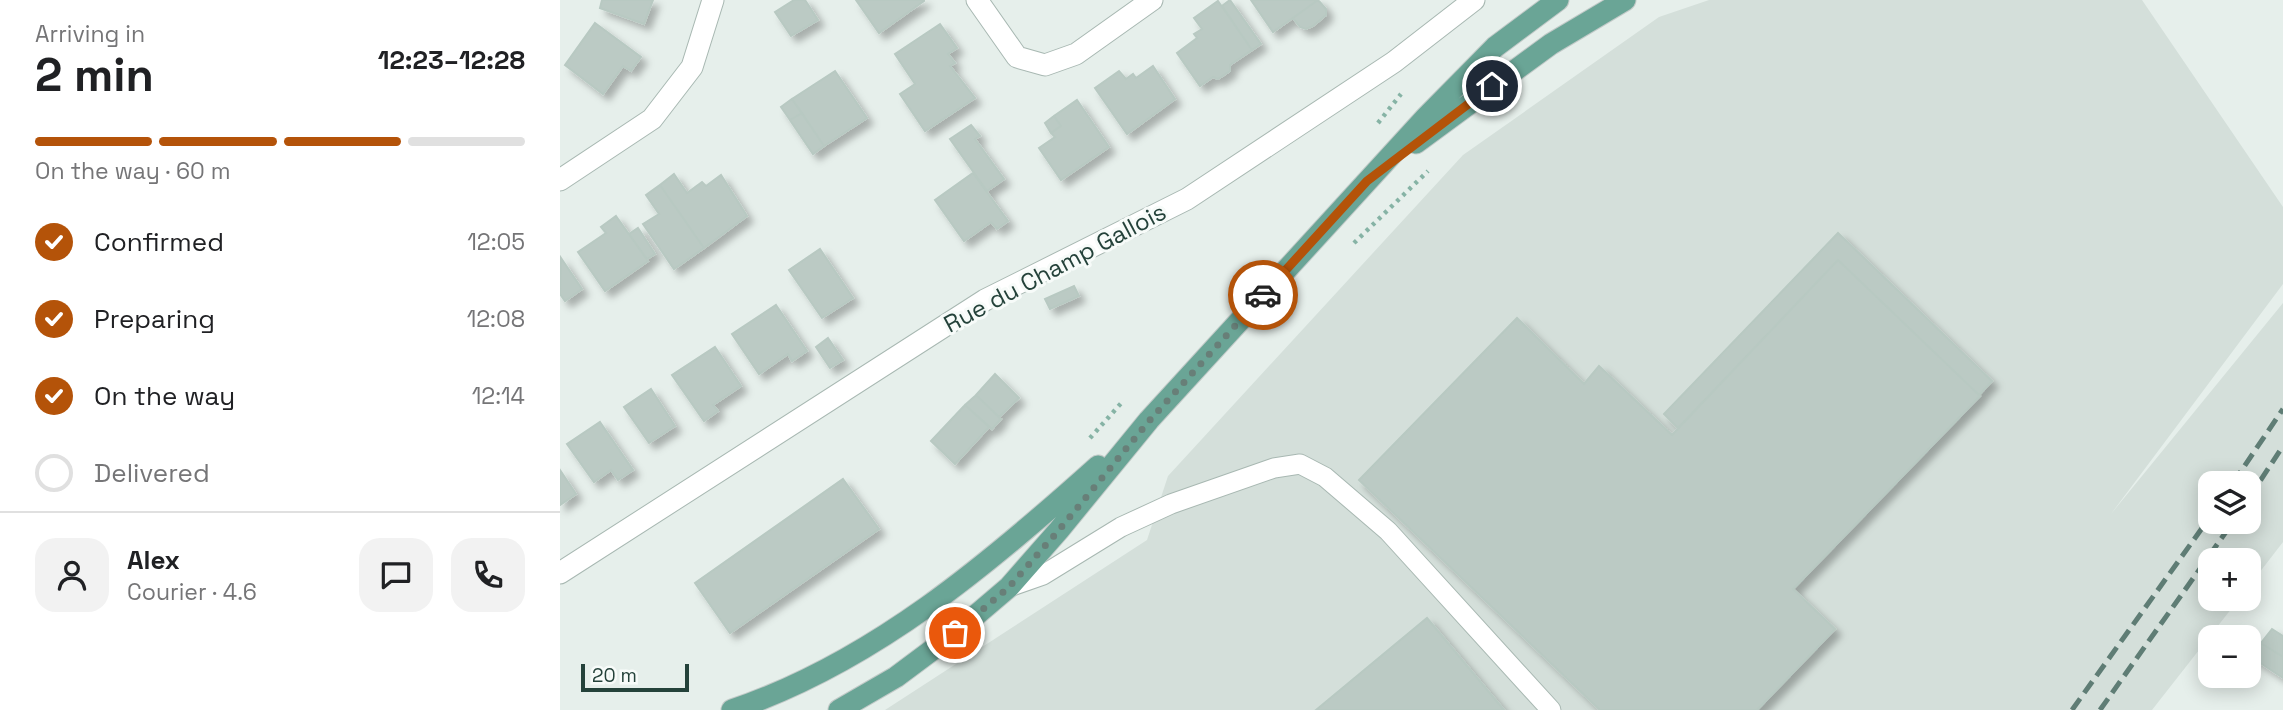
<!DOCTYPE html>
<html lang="en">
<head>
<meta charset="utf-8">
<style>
  :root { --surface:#fff; --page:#f2f2f2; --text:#202124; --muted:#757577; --line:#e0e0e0; --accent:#b45309 }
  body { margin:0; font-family:"Space Grotesk",sans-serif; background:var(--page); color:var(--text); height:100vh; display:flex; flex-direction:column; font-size:26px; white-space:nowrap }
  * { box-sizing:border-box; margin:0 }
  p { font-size:23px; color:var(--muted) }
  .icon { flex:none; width:38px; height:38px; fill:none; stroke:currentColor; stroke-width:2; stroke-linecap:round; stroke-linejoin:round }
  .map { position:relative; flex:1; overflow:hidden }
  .details { display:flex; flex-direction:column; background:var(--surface); width:560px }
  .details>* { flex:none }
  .buttons { position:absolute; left:1638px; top:471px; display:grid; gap:14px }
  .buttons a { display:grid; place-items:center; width:63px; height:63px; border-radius:14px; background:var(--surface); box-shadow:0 4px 18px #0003; font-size:35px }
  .scale { position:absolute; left:21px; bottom:18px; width:108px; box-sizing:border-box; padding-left:7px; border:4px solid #24423a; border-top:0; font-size:19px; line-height:24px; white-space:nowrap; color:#24423a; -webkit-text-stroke:5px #f7fbf9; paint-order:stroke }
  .pin { position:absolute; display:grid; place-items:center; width:60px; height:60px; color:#fff; margin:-30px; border:4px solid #fff; border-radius:50%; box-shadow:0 2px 7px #0007 }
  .courier { position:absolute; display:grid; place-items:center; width:70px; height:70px; margin:-35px; border:5px solid #b45309; border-radius:50%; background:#fff; color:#222; box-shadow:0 2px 9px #0007 }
  .summary em { font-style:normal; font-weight:700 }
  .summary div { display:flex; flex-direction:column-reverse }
  .summary { display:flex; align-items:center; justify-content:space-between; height:119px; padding:0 35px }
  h1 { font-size:46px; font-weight:700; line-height:52px }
  .bar { display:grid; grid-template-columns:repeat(4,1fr); gap:10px 7px; align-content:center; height:84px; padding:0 35px }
  .bar i { height:9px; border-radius:5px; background:var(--line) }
  .bar .selected { background:var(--accent) }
  .bar p { grid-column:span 4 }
  .line { display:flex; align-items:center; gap:18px; padding:0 35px; border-top:2px solid var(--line) }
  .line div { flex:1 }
  .round { display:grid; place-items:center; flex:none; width:74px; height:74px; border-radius:21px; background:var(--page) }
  ol { padding:0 35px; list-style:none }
  li { display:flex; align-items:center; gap:21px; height:77px }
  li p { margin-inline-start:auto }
  li .icon { padding:7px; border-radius:50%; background:var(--accent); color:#fff; stroke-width:4 }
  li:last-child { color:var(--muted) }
  li i { width:38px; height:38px; border:4px solid var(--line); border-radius:50% }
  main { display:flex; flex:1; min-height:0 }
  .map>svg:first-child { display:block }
</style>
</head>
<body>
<main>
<section class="details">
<div class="summary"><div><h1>2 min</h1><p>Arriving in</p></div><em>12:23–12:28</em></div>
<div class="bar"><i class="selected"></i><i class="selected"></i><i class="selected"></i><i></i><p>On the way · 60 m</p></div>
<ol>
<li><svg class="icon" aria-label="check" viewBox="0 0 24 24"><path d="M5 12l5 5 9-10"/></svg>Confirmed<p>12:05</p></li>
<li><svg class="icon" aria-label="check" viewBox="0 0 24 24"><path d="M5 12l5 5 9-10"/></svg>Preparing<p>12:08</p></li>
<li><svg class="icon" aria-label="check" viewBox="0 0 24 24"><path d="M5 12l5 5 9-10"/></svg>On the way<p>12:14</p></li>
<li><i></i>Delivered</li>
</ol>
<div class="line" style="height:126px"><a class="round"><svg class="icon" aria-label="person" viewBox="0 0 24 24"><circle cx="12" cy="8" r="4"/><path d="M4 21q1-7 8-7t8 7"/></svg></a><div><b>Alex</b><p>Courier · 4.6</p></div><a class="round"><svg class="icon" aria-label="chat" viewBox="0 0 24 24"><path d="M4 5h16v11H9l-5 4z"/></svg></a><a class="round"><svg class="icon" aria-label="phone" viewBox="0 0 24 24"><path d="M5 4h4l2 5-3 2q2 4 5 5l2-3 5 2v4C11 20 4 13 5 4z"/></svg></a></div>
</section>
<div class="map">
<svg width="1723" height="710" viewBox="0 0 1723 710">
  <defs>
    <filter id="shadow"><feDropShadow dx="6" dy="6" stdDeviation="3.5" flood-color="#0004"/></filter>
  </defs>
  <rect width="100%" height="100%" fill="#e6efeb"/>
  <path fill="#d4dfda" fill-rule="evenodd" d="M1149,0H1582L1723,207V284L1551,514L1723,303V542L1689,586V560H1650V598L1679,599L1592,710H325L587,540L608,476L903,155L1099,17ZM1650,483H1689V522H1650Z"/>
  <path fill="#bbcac4" stroke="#b8c9c2" stroke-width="2" filter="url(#shadow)" d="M42,0H93L84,24L40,8Z
    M234,0H245L258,20L231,36L215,12Z
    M296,0H364V1L319,33Z
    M670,0L701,44L692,50L662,6Z
    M691,0H758L713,32Z
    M758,0L766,9V15L753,26L746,29L740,27L733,18Z
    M658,1L692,50L670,65V71L658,79L653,77L640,86L617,53L637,38L634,34L642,29L634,18Z
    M35,23L81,57L71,71L63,66L43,94L5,65Z
    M380,24L397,48L388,54L395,63L390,66L415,98L365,131L340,94L355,84L335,54Z
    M593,66L615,99L567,134L535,88L559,71L566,79L573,74L576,78Z
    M275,71L307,118L264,146L232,99Z
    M232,99L242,113L230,120L221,107Z
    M517,100L549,147L501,180L479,148L495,137L491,133L501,126L494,116Z
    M242,113L264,146L253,154L230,120Z
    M494,116L501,126L491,133L485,123Z
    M411,125L420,136L415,139L444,179L427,191L390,139Z
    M413,173L448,221L437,229L431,222L404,241L375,200Z
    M114,174L127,193L142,182L146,186L161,175L187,216L144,248L100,185Z
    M100,185L144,248L114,269L83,224L99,214L86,195Z
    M56,216L88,261L45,291L18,252L46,233L41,227Z
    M78,228L95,254L87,259L69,234Z
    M1278,233L1432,381L1419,395L1278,260L1118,428L1104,414Z
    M260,249L293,298L262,318L229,270Z
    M1,258L22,289L5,301L0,294Z
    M1278,260L1420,396L1233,589L1275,629L1197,710H1040L799,480L957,318L1024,384L1039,366L1112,435Z
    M514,286L519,296L490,309L485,299Z
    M216,305L247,351L232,361L228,354L199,374L172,334Z
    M268,338L283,360L270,368L256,347Z
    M155,347L181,386L153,405L158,411L144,421L112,375Z
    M435,374L459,398L439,417L416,395Z
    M91,389L115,426L89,443L64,407Z
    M416,395L441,419L432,429L405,405Z
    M405,405L429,427L395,464L371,441Z
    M40,422L73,470L58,480L51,470L34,482L7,444Z
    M0,470L16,494L0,505Z
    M283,479L319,529L170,633L135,583Z
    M867,618L944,710H756Z
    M1712,629L1723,636V657L1701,643Z
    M1701,643L1723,657V678L1690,656Z"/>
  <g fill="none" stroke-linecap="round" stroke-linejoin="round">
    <g stroke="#a8b8b2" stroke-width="21">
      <path id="lane" d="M449,587L483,575L561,527L611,504L714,468L740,464L765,477L828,531L991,710"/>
    </g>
    <g stroke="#a8b8b2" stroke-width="23">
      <path id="street" d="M417,0L457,57L485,65L516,54L592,0
        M0,180L92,119L132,67L153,0
        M0,573L425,300L627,199L834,62L914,0"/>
    </g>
    <g stroke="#c2cac8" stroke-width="23">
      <path id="primary" d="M856,143L991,44L1065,0
        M172,710C312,663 430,563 538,466
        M279,710L336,677L395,633L449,587L499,530L589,420L866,117L935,47L998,0"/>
    </g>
    <path stroke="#86b3a5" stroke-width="4.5" stroke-dasharray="3.5 5" stroke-linecap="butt" d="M818,123L841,94
      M794,243L868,171
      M530,438L564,400"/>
    <use href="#lane" stroke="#fff" stroke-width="19"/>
    <use href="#street" stroke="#fff" stroke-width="21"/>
    <use href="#primary" stroke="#6aa596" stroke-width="21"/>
    <path stroke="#5f7d75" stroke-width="5" stroke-dasharray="14 7" stroke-linecap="butt" d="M1673,483L1723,409
      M1689,498L1723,446
      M1512,710L1650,517
      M1540,710L1673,522"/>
  </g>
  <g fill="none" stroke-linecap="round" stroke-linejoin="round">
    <path stroke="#687f78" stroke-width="7" stroke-dasharray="0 12.6" d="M395,633L449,587L499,530L589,421L703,295"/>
    <path stroke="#b45309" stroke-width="9" d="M703,295L807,181L932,86"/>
  </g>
  <g text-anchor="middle" stroke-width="6" stroke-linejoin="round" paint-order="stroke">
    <g font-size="24" fill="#24423a" stroke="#f7fbf9">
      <text transform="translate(495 268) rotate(-28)" y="8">Rue du Champ Gallois</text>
    </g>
  </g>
</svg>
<div class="buttons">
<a><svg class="icon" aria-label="layers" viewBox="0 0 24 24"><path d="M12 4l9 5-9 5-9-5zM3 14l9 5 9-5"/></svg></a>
<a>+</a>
<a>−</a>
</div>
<div class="scale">20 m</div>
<div class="pin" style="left:395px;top:633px;background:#ea580c"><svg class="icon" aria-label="bag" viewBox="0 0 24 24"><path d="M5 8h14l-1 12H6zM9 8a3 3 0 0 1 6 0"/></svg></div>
<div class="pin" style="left:932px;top:86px;background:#1f2937"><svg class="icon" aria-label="home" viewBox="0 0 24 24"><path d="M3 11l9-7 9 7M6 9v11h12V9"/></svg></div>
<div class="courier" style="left:703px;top:295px"><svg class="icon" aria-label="car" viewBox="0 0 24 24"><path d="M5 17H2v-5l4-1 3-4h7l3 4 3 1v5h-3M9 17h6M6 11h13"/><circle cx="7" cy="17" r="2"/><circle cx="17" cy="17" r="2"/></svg></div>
</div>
</main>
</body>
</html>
